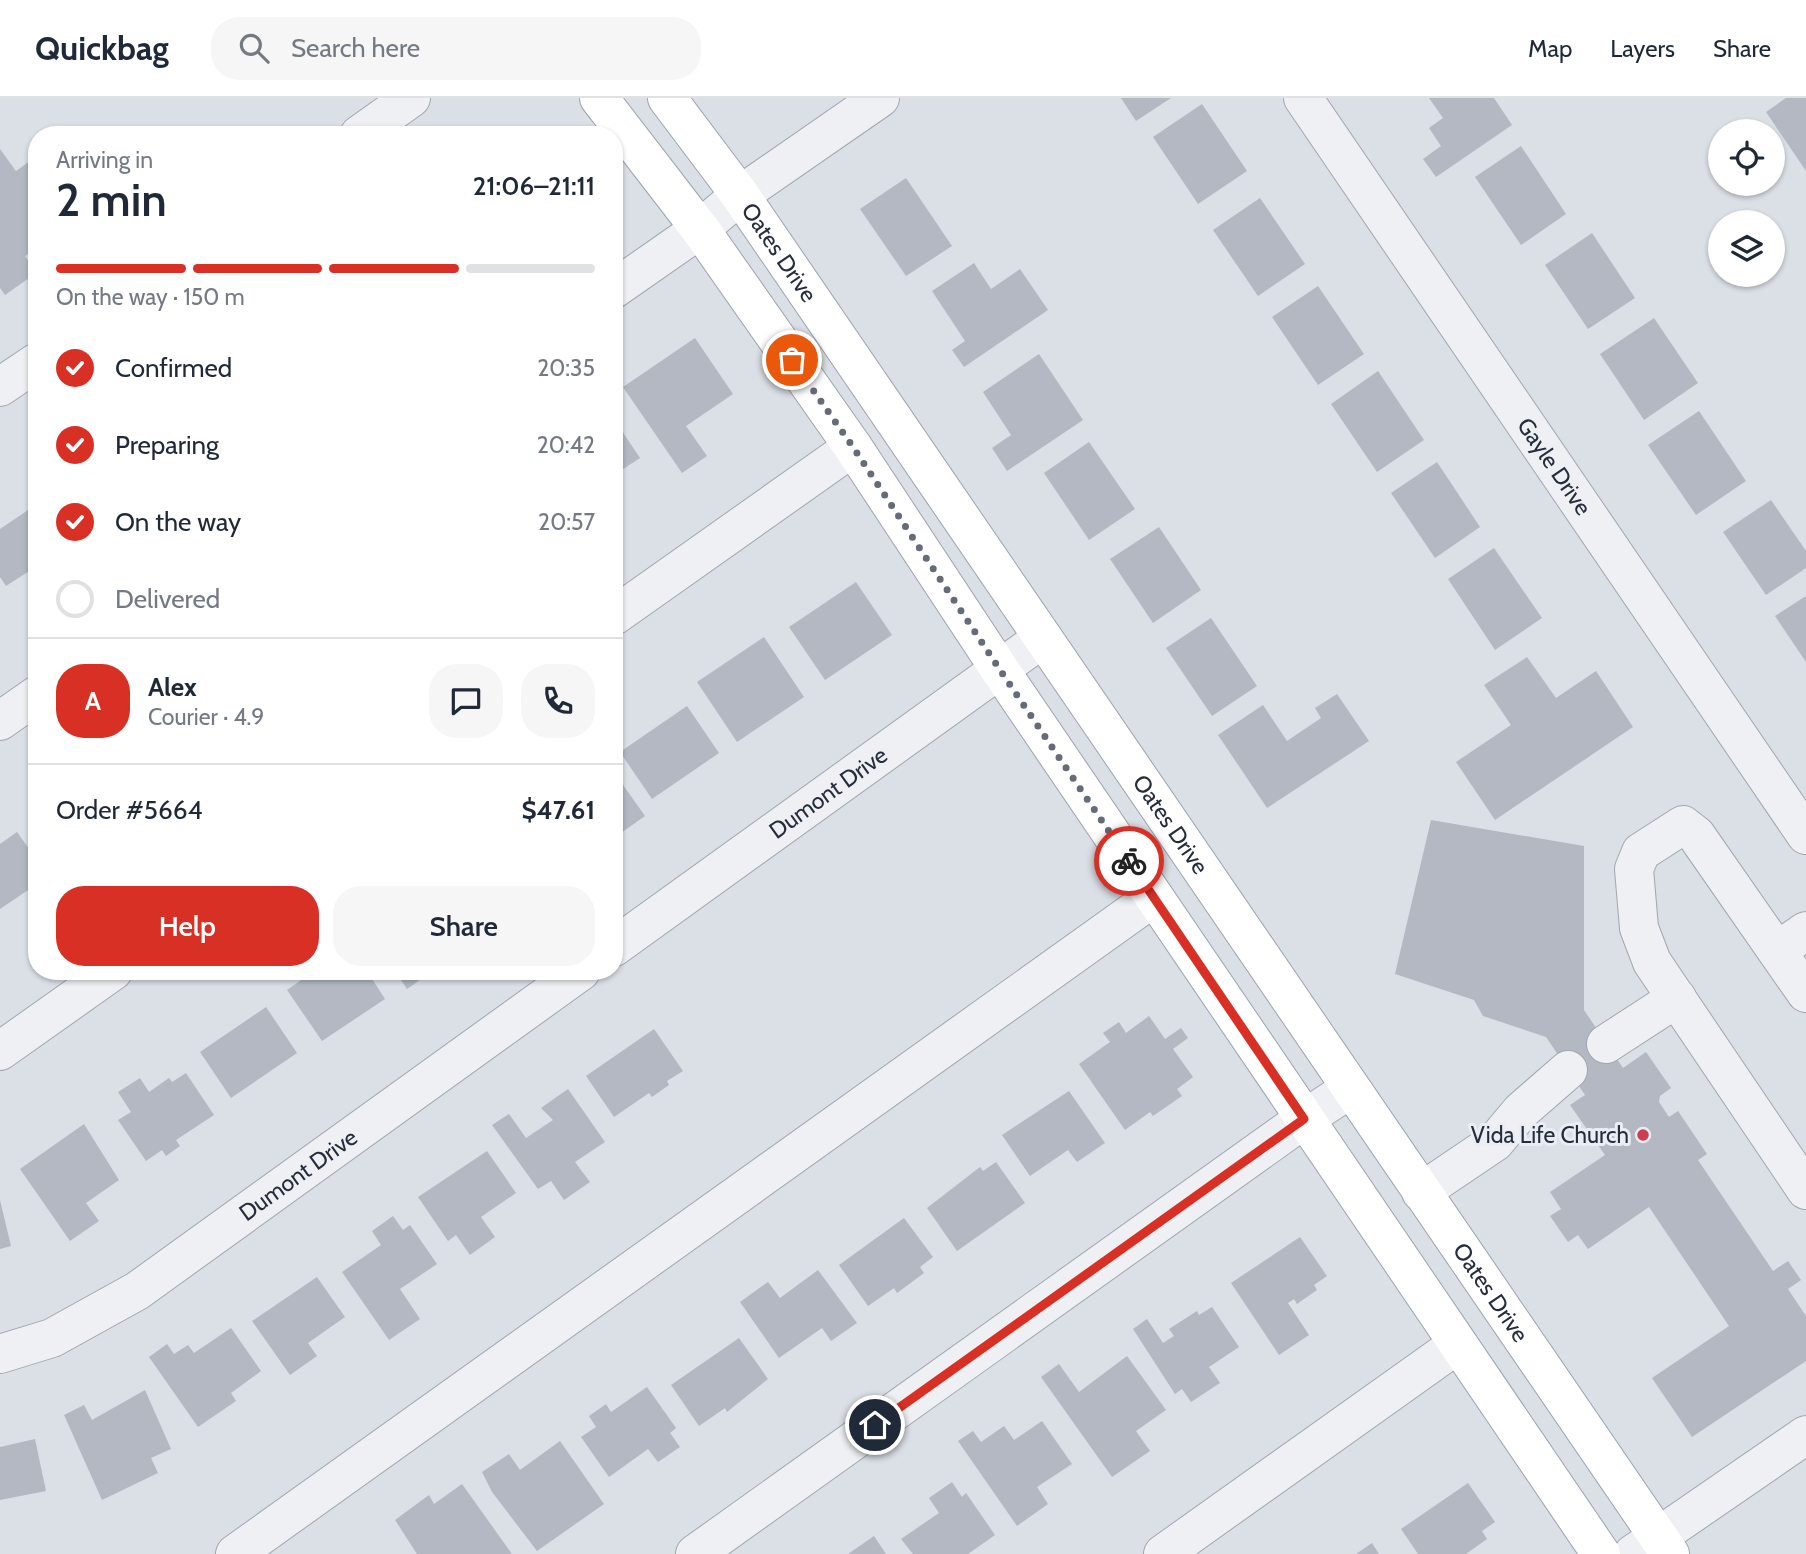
<!DOCTYPE html>
<html lang="en">
<head>
<meta charset="utf-8">
<style>
  :root { --surface:#fff; --page:#f6f6f7; --text:#1f2937; --muted:#747a83; --line:#e0e1e3; --accent:#d93025 }
  body { margin:0; font-family:Cabin,sans-serif; background:var(--page); color:var(--text); height:100vh; display:flex; flex-direction:column; font-size:26px; white-space:nowrap }
  * { box-sizing:border-box; margin:0 }
  p { font-size:23px; color:var(--muted) }
  .icon { flex:none; width:38px; height:38px; fill:none; stroke:currentColor; stroke-width:2; stroke-linecap:round; stroke-linejoin:round }
  .map { position:relative; flex:1; overflow:hidden }
  .sheet { position:absolute; left:28px; top:28px; width:595px; height:854px; display:flex; flex-direction:column; background:var(--surface); border-radius:28px; box-shadow:0 2px 5px #0004 }
  .sheet>* { flex:none }
  .tools { position:absolute; left:1708px; top:21px; display:grid; gap:14px }
  .tools a { display:grid; place-items:center; width:77px; height:77px; border-radius:50%; background:var(--surface); box-shadow:0 2px 5px #0004; font-size:35px }
  .pin { position:absolute; display:grid; place-items:center; width:60px; height:60px; color:#fff; margin:-30px; border:4px solid #fff; border-radius:50%; box-shadow:0 2px 7px #0007 }
  .courier { position:absolute; display:grid; place-items:center; width:70px; height:70px; margin:-35px; border:5px solid #d93025; border-radius:50%; background:#fff; color:#222; box-shadow:0 2px 9px #0007 }
  .headline em { font-style:normal; font-weight:600 }
  .headline div { display:flex; flex-direction:column-reverse }
  .headline { display:flex; align-items:center; justify-content:space-between; height:119px; padding:0 28px }
  h1 { font-size:46px; font-weight:600; line-height:52px }
  .bar { display:grid; grid-template-columns:repeat(4,1fr); gap:10px 7px; align-content:center; height:84px; padding:0 28px }
  .bar i { height:9px; border-radius:5px; background:var(--line) }
  .bar .on { background:var(--accent) }
  .bar p { grid-column:span 4 }
  .line { display:flex; align-items:center; gap:18px; padding:0 28px; border-top:2px solid var(--line) }
  .line div { flex:1 }
  .round { display:grid; place-items:center; flex:none; width:74px; height:74px; border-radius:28px; background:var(--page) }
  ol { padding:0 28px; list-style:none }
  li { display:flex; align-items:center; gap:21px; height:77px }
  li p { margin-inline-start:auto }
  li .icon { padding:7px; border-radius:50%; background:var(--accent); color:#fff; stroke-width:4 }
  li:last-child { color:var(--muted) }
  li i { width:38px; height:38px; border:4px solid var(--line); border-radius:50% }
  .button { display:flex; gap:14px; margin-top:auto; padding:14px 28px }
  .button a { flex:1; height:80px; border-radius:28px; background:var(--accent); color:#fff; font-size:28px; font-weight:600; line-height:80px; text-align:center }
  .button a+a { background:var(--page); color:var(--text) }
  header { display:flex; align-items:center; gap:42px; box-sizing:border-box; height:98px; padding:0 35px; background:var(--surface); border-bottom:2px solid var(--line) }
  header strong { font-size:33px }
  nav { display:flex; gap:38px; margin-inline-start:auto; font-size:24px }
  .search { width:490px; height:63px; background:var(--page); display:flex; align-items:center; gap:18px; box-sizing:border-box; padding:0 24px; border-radius:28px; color:var(--muted); font-size:26px }
  .map>svg:first-child { display:block }
</style>
</head>
<body>
<header>
<strong>Quickbag</strong>
<div class="search"><svg class="icon" aria-label="search" viewBox="0 0 24 24"><circle cx="10" cy="10" r="6"/><path d="M15 15l6 6"/></svg>Search here</div>
<nav><a>Map</a><a>Layers</a><a>Share</a></nav>
</header>
<div class="map">
<svg width="1806" height="1456" viewBox="0 0 1806 1456">
  <rect width="100%" height="100%" fill="#dbdfe6"/>
  <path fill="#b3b8c3" d="M1121,0H1171L1136,23Z
    M1429,0H1494L1512,27L1436,79L1423,61L1441,48L1429,30L1443,20Z
    M1786,0H1806V73L1766,14Z
    M1202,6L1247,73L1198,106L1153,39Z
    M1521,48L1566,116L1521,147L1475,79Z
    M0,51L16,73L37,58V150L25,158L36,175L5,197L0,190Z
    M906,80L952,148L906,178L860,111Z
    M1260,100L1305,166L1258,198L1213,132Z
    M1592,135L1635,200L1588,231L1545,167Z
    M974,165L991,191L1020,171L1048,212L964,269L952,252L965,243L932,193Z
    M1318,188L1364,256L1318,287L1272,219Z
    M1654,220L1698,285L1644,322L1600,256Z
    M695,240L733,296L686,328L707,358L682,375L623,289Z
    M1039,256L1083,322L1007,373L992,350L1011,337L983,294Z
    M1378,273L1424,342L1377,374L1331,306Z
    M1699,313L1746,383L1696,417L1648,347Z
    M614,321L640,360L614,377Z
    M1089,344L1135,411L1089,442L1044,375Z
    M1437,364L1480,429L1435,460L1391,395Z
    M1771,402L1806,453V470L1766,497L1723,434Z
    M37,406V468L6,488L0,479V431Z
    M1159,429L1201,492L1153,525L1110,461Z
    M1494,450L1542,520L1495,552L1448,481Z
    M856,484L892,537L825,582L789,529Z
    M1806,498V564L1775,518Z
    M1211,520L1257,588L1212,618L1166,550Z
    M764,539L804,599L737,644L697,584Z
    M1527,559L1556,600L1596,573L1633,629L1495,722L1456,664L1511,627L1484,587Z
    M1337,596L1369,643L1267,710L1218,637L1263,607L1287,643L1321,620L1315,610Z
    M687,608L719,655L652,701L620,654Z
    M614,674L645,718L614,740Z
    M1431,722L1584,748V912L1623,970L1646,954L1671,990L1660,998L1659,1004L1669,1019L1678,1013L1707,1056L1698,1062L1773,1173L1788,1163L1801,1182L1788,1191L1806,1218V1263L1692,1339L1652,1280L1729,1228L1649,1109L1588,1151L1578,1137L1568,1144L1550,1118L1561,1111L1550,1094L1605,1057L1570,1007L1585,997L1546,939L1483,918L1474,902L1395,876Z
    M17,734L37,762V786L0,811V746Z
    M314,873H367L385,901L322,943L287,892Z
    M395,873H433L407,891Z
    M266,909L297,955L231,1000L200,954Z
    M1149,918L1165,941L1181,930L1188,940L1173,951L1193,979L1177,991L1182,998L1153,1018L1150,1014L1125,1032L1079,966L1110,944L1103,935L1119,924L1126,935Z
    M654,931L683,973L667,983L669,987L652,999L649,995L614,1019L586,978Z
    M186,975L214,1017L176,1042L180,1048L166,1058L162,1052L146,1063L118,1022L131,1014L118,994L140,980L149,994L169,980L172,984Z
    M568,991L605,1044L575,1064L590,1084L564,1102L551,1083L538,1091L492,1027L509,1016L526,1040L553,1022L541,1010Z
    M1069,993L1105,1045L1077,1064L1068,1052L1030,1078L1002,1037Z
    M84,1026L119,1082L86,1105L99,1123L70,1143L20,1071Z
    M487,1053L516,1095L481,1119L495,1139L470,1157L456,1137L448,1143L418,1099Z
    M996,1064L1025,1105L957,1153L927,1110L980,1069L983,1073Z
    M0,1102L11,1148L0,1151Z
    M393,1118L403,1132L410,1127L437,1166L400,1191L420,1221L389,1242L342,1174L381,1147L372,1133Z
    M904,1120L933,1159L920,1169L924,1175L897,1195L894,1190L868,1208L839,1167Z
    M1300,1139L1327,1178L1314,1187L1317,1192L1297,1206L1294,1201L1288,1205L1309,1237L1279,1257L1231,1185Z
    M818,1172L857,1225L831,1243L822,1230L779,1260L740,1204L768,1184L780,1200Z
    M317,1179L345,1219L308,1245L317,1258L290,1277L252,1223Z
    M1212,1209L1239,1249L1209,1269L1220,1285L1191,1304L1182,1291L1175,1296L1133,1231L1147,1221L1163,1245L1174,1238L1169,1231L1197,1213L1199,1217Z
    M231,1230L261,1273L231,1295L236,1303L198,1329L149,1259L167,1246L174,1256L188,1247L194,1255Z
    M739,1240L768,1281L727,1314L725,1310L699,1328L671,1287Z
    M1127,1258L1166,1312L1136,1333L1150,1353L1112,1379L1041,1279L1059,1266L1079,1294Z
    M647,1289L676,1330L670,1335L680,1349L658,1364L648,1351L609,1379L581,1339L596,1329L589,1318L606,1306L611,1314Z
    M145,1292L171,1351L151,1360L158,1375L102,1402L64,1317L84,1307L92,1322Z
    M1042,1323L1072,1366L1037,1389L1048,1406L1017,1428L958,1343L973,1333L981,1344L1004,1328L1014,1342Z
    M35,1341L46,1393L0,1402V1349Z
    M560,1343L604,1406L537,1453L492,1394L482,1374L509,1356L520,1372Z
    M952,1384L962,1399L966,1395L995,1437L968,1456H913L901,1441L939,1415L929,1400Z
    M1468,1385L1495,1424L1482,1433L1487,1441L1466,1456H1418L1401,1431Z
    M462,1386L512,1456H417L395,1422L429,1397L434,1406Z
    M874,1438L886,1456H848Z
    M1372,1445L1379,1456H1356Z"/>
  <g fill="none" stroke-linecap="round" stroke-linejoin="round">
    <g stroke="#a1a6b0" stroke-width="40">
      <g id="minor">
        <path id="s1" d="M1303,0L1806,737"/>
        <path d="M359,37L411,0"/>
        <path d="M614,191L700,131L740,97L880,0"/>
        <path d="M0,289L37,264"/>
        <path d="M614,518L853,349"/>
        <path d="M0,623L37,597"/>
        <path id="s2" d="M614,849L1043,540"/>
        <path d="M1777,853L1806,833"/>
        <path d="M1806,895L1696,737L1683,727L1641,754L1634,771L1639,830L1652,864L1806,1092"/>
        <path d="M1606,946L1677,900"/>
        <path d="M0,953L113,873"/>
        <path d="M1421,1094L1495,1044L1521,1013L1568,972"/>
        <path id="s3" d="M0,1256L52,1240L137,1193L581,873"/>
        <path d="M235,1456L1154,799"/>
        <path d="M695,1456L1304,1021L1350,991"/>
        <path d="M1163,1456L1458,1246"/>
        <path d="M1633,1456L1806,1337"/>
      </g>
    </g>
    <g stroke="#9ba3b2" stroke-width="40">
      <g id="major">
        <path d="M599,0L700,131L853,349L1000,572L1601,1456"/>
        <path id="s4" d="M667,0L740,97L1670,1456"/>
      </g>
    </g>
    <use href="#minor" stroke="#eef0f4" stroke-width="38"/>
    <use href="#major" stroke="#fff" stroke-width="38"/>
  </g>
  <g fill="none" stroke-linecap="round" stroke-linejoin="round">
    <path stroke="#656b78" stroke-width="7" stroke-dasharray="0 12.6" d="M792,262L853,349L1000,572L1129,763"/>
    <path stroke="#d93025" stroke-width="9" d="M875,1327L1304,1021L1129,763"/>
  </g>
  <circle fill="#ce3d51" stroke="#eaeef4" stroke-width="2.5" cx="1643" cy="1037" r="7"/>
  <g text-anchor="middle" stroke-width="6" stroke-linejoin="round" paint-order="stroke">
    <g font-size="23" fill="#252d3c" stroke="#eaeef4">
      <text dy="8" stroke="none"><textPath href="#s4" startOffset="191">Oates Drive</textPath></text>
      <text dy="8" stroke="none"><textPath href="#s1" startOffset="446">Gayle Drive</textPath></text>
      <text dy="8" stroke="none"><textPath href="#s2" startOffset="264">Dumont Drive</textPath></text>
      <text dy="8" stroke="none"><textPath href="#s4" startOffset="884">Oates Drive</textPath></text>
      <text dy="8" stroke="none"><textPath href="#s3" startOffset="350">Dumont Drive</textPath></text>
      <text dy="8" stroke="none"><textPath href="#s4" startOffset="1451">Oates Drive</textPath></text>
    </g>
    <g font-size="23" fill="#252d3c" stroke="#eaeef4" text-anchor="end">
      <text x="1629" y="1045">Vida Life Church</text>
    </g>
  </g>
</svg>
<div class="tools">
<a><svg class="icon" aria-label="locate" viewBox="0 0 24 24"><circle cx="12" cy="12" r="6"/><path d="M12 2v4M12 18v4M2 12h4M18 12h4"/></svg></a>
<a><svg class="icon" aria-label="layers" viewBox="0 0 24 24"><path d="M12 4l9 5-9 5-9-5zM3 14l9 5 9-5"/></svg></a>
</div>
<div class="pin" style="left:792px;top:262px;background:#ea580c"><svg class="icon" aria-label="bag" viewBox="0 0 24 24"><path d="M5 8h14l-1 12H6zM9 8a3 3 0 0 1 6 0"/></svg></div>
<div class="pin" style="left:875px;top:1327px;background:#1f2937"><svg class="icon" aria-label="home" viewBox="0 0 24 24"><path d="M3 11l9-7 9 7M6 9v11h12V9"/></svg></div>
<div class="courier" style="left:1129px;top:763px"><svg class="icon" aria-label="bike" viewBox="0 0 24 24"><circle cx="6" cy="16" r="4"/><circle cx="18" cy="16" r="4"/><path d="M6 16l4-8h5l3 8M10 8l3 8H6M13 5h3"/></svg></div>
<section class="sheet">
<div class="headline"><div><h1>2 min</h1><p>Arriving in</p></div><em>21:06–21:11</em></div>
<div class="bar"><i class="on"></i><i class="on"></i><i class="on"></i><i></i><p>On the way · 150 m</p></div>
<ol>
<li><svg class="icon" aria-label="check" viewBox="0 0 24 24"><path d="M5 12l5 5 9-10"/></svg>Confirmed<p>20:35</p></li>
<li><svg class="icon" aria-label="check" viewBox="0 0 24 24"><path d="M5 12l5 5 9-10"/></svg>Preparing<p>20:42</p></li>
<li><svg class="icon" aria-label="check" viewBox="0 0 24 24"><path d="M5 12l5 5 9-10"/></svg>On the way<p>20:57</p></li>
<li><i></i>Delivered</li>
</ol>
<div class="line" style="height:126px"><b class="round" style="background:var(--accent);color:#fff">A</b><div><b>Alex</b><p>Courier · 4.9</p></div><a class="round"><svg class="icon" aria-label="chat" viewBox="0 0 24 24"><path d="M4 5h16v11H9l-5 4z"/></svg></a><a class="round"><svg class="icon" aria-label="phone" viewBox="0 0 24 24"><path d="M5 4h4l2 5-3 2q2 4 5 5l2-3 5 2v4C11 20 4 13 5 4z"/></svg></a></div>
<div class="line" style="height:91px"><div>Order #5664</div><b>$47.61</b></div>
<div class="button"><a>Help</a><a>Share</a></div>
</section>
</div>
</body>
</html>
